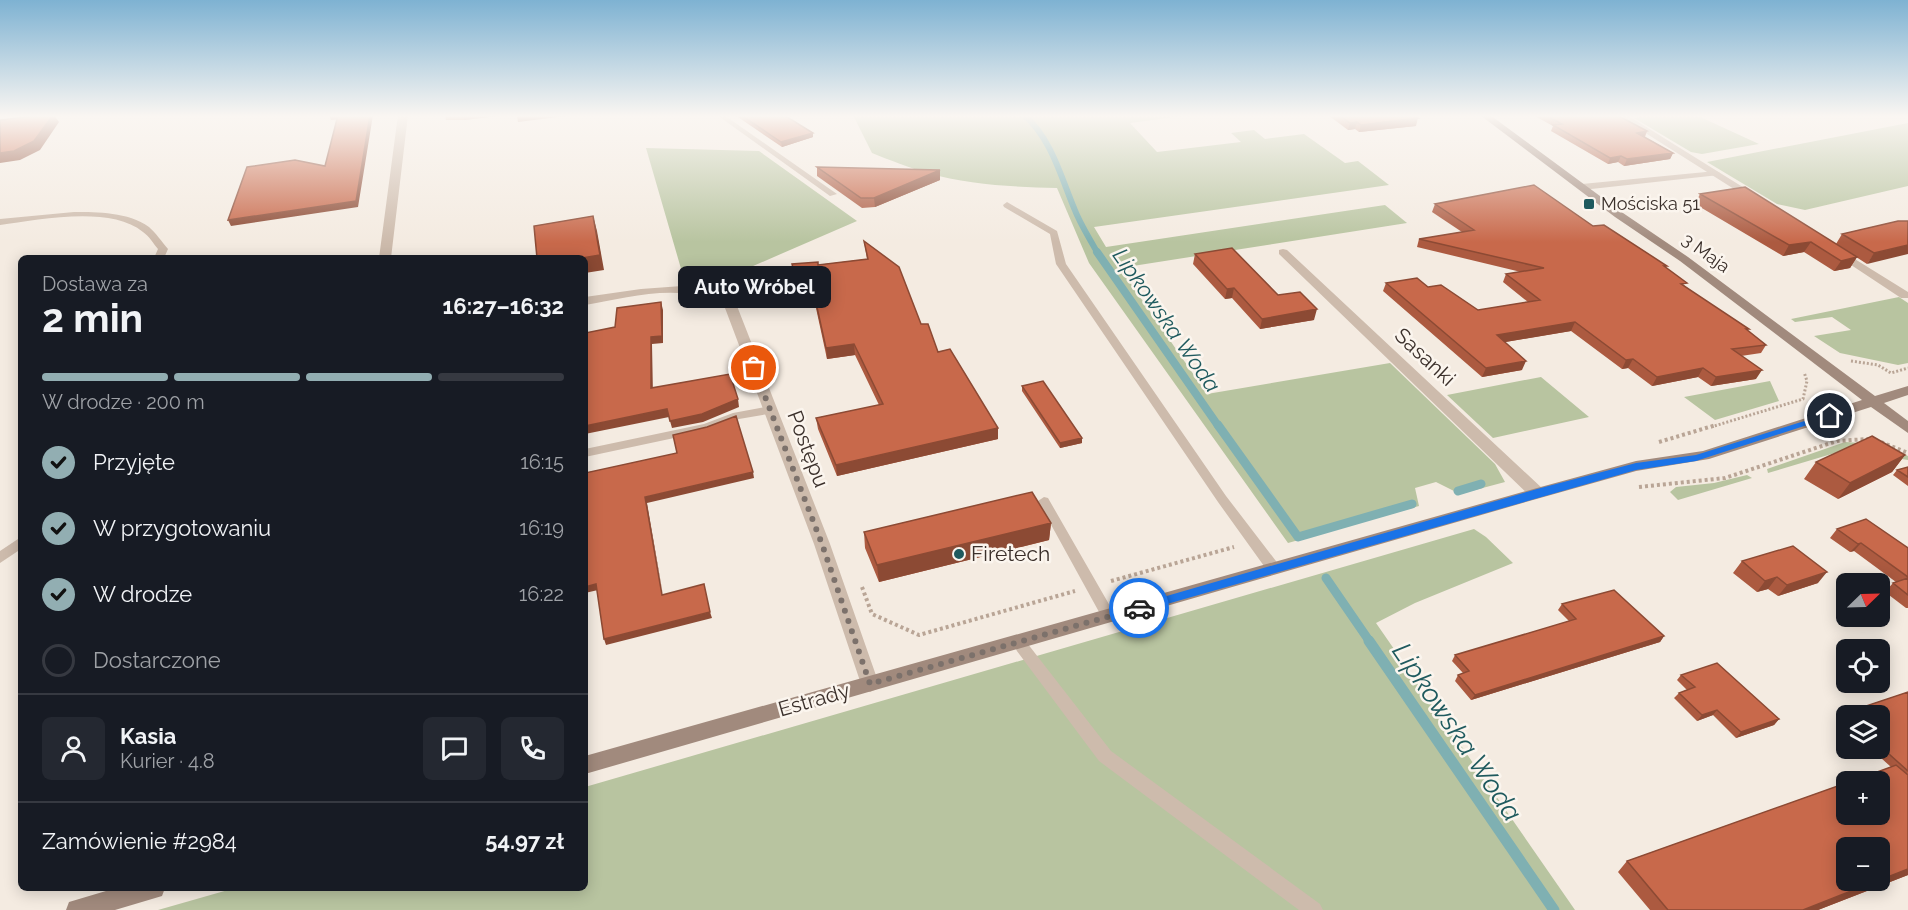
<!DOCTYPE html>
<html lang="pl">
<head>
<meta charset="utf-8">
<style>
  :root { --surface:#171b24; --page:#242831; --text:#f1f3f6; --muted:#9ea1a6; --line:#363941; --accent:#92aeb2 }
  body { margin:0; font-family:Raleway,sans-serif; background:var(--page); color:var(--text); height:100vh; display:flex; flex-direction:column; font-size:22px; white-space:nowrap }
  * { box-sizing:border-box; margin:0 }
  p { font-size:20px; color:var(--muted) }
  .icon { flex:none; width:33px; height:33px; fill:none; stroke:currentColor; stroke-width:2; stroke-linecap:round; stroke-linejoin:round }
  .map { position:relative; flex:1; overflow:hidden }
  .panel { position:absolute; left:18px; top:255px; width:570px; height:636px; display:flex; flex-direction:column; background:var(--surface); border-radius:9px; box-shadow:0 3px 15px #0003 }
  .panel>* { flex:none }
  .needle { width:39px; rotate:67deg }
  .fabs { position:absolute; left:1836px; top:573px; display:grid; gap:12px }
  .fabs a { display:grid; place-items:center; width:54px; height:54px; border-radius:9px; background:var(--surface); box-shadow:0 3px 15px #0003; font-size:30px }
  .pin { position:absolute; display:grid; place-items:center; width:51px; height:51px; color:#fff; margin:-26px; border:3px solid #fff; border-radius:50%; box-shadow:0 2px 6px #0007 }
  .courier { position:absolute; display:grid; place-items:center; width:60px; height:60px; margin:-30px; border:4px solid #1a73e8; border-radius:50%; background:#fff; color:#222; box-shadow:0 2px 8px #0007 }
  .bubble { position:absolute; height:42px; border-radius:9px; background:var(--surface); box-shadow:0 3px 15px #0003; font-size:20px; font-weight:700; line-height:42px; text-align:center }
  .head em { font-style:normal; font-weight:700 }
  .head div { display:flex; flex-direction:column-reverse }
  .head { display:flex; align-items:center; justify-content:space-between; height:102px; padding:0 24px }
  h1 { font-size:39px; font-weight:700; line-height:45px }
  .bar { display:grid; grid-template-columns:repeat(4,1fr); gap:9px 6px; align-content:center; height:72px; padding:0 24px }
  .bar i { height:8px; border-radius:4px; background:var(--line) }
  .bar .current { background:var(--accent) }
  .bar p { grid-column:span 4 }
  .line { display:flex; align-items:center; gap:15px; padding:0 24px; border-top:2px solid var(--line) }
  .line div { flex:1 }
  .round { display:grid; place-items:center; flex:none; width:63px; height:63px; border-radius:9px; background:var(--page) }
  ol { padding:0 24px; list-style:none }
  li { display:flex; align-items:center; gap:18px; height:66px }
  li p { margin-inline-start:auto }
  li .icon { padding:6px; border-radius:50%; background:var(--accent); color:#111; stroke-width:4 }
  li:last-child { color:var(--muted) }
  li i { width:33px; height:33px; border:3px solid var(--line); border-radius:50% }
  .map>svg:first-child { display:block }
</style>
</head>
<body>
<div class="map">
<svg width="1908" height="910" viewBox="0 0 1908 910">
  <rect width="100%" height="100%" fill="#f4ebe1"/>
  <path fill="#b8c4a0" d="M853,115H1190L1130,123L1157,152L1241,142L1231,133L1254,130L1265,139L1304,134L1345,163L1358,161L1389,185L1094,227L1106,247L1385,205L1407,223L1120,268L1207,394L1390,363L1495,464L1505,482L1460,494L1436,482L1415,488L1419,506L1288,543L1089,263L1057,188C1015,187 969,185 928,173C909,168 890,160 872,153Z
    M1652,115H1696L1759,144L1702,154L1691,152L1634,118Z
    M1908,123V186L1805,210L1777,204L1707,162Z
    M646,148L759,151L857,221L737,273L684,279Z
    M1899,297L1908,303V363L1898,365L1840,353L1814,336L1851,330L1832,317L1795,322L1791,319Z
    M1541,377L1589,417L1493,438L1447,395Z
    M1770,381L1779,401L1715,420L1684,397Z
    M1845,442C1868,443 1887,446 1908,456V460L1845,450L1768,473L1767,469Z
    M1747,475L1752,478L1678,500L1670,492L1676,487L1714,483Z
    M1474,529L1486,537L1513,563L1415,603L1376,623L1575,910H158L235,888H585V787Z"/>
  <g fill="none" stroke-linecap="round" stroke-linejoin="round">
    <path stroke="#7fb0b2" stroke-width="6" d="M1024,115C1051,138 1061,177 1074,208C1080,224 1090,239 1098,254"/>
    <path stroke="#7fb0b2" stroke-width="8" d="M1097,252L1219,427"/>
    <path stroke="#7fb0b2" stroke-width="9" d="M1218,425L1298,537L1412,504
      M1458,491L1481,484
      M1326,578L1370,642"/>
    <path stroke="#7fb0b2" stroke-width="11" d="M1369,641L1554,910"/>
    <path stroke="#b9a596" stroke-width="3" stroke-dasharray="2 2" stroke-linecap="butt" d="M1851,361L1878,365L1891,373L1908,368
      M1711,427L1803,399L1807,381L1804,372"/>
    <path stroke="#b9a596" stroke-width="4" stroke-dasharray="3 3" stroke-linecap="butt" d="M1659,442L1716,425
      M1881,442L1908,453
      M1639,487L1725,478L1837,441L1868,439
      M1111,581L1234,547
      M862,587L872,614L919,635L1075,591"/>
    <path fill="#cdbbac" fill-rule="evenodd" d="M717,115H724L837,194L830,196Z
      M1716,171L1720,173L1719,175L1582,190L1578,187L1582,184Z
      M1007,202L1057,231L1066,264L1226,496L1279,565L1281,569L1279,573H1269L1218,502L1056,264L1050,234L1004,207L1003,205Z
      M74,212C98,212 128,212 149,227C156,233 162,242 168,249L164,258H154L158,249C153,243 149,236 143,232C110,205 38,220 0,225V219Z
      M770,406L776,410L774,413L739,419L707,431L585,457V449L704,424L733,413Z
      M1044,497L1048,498L1114,613L1116,617L1114,621L1109,622L1104,621L1038,501Z
      M21,537V549L0,563V551Z
      M1019,637L1024,639L1111,751L1320,904L1323,910H1299L1099,761L1014,647L1012,643L1014,639Z"/>
    <path fill="#cdbbac" fill-rule="evenodd" d="M398,115H408L391,258H379Z
      M1617,115H1627L1762,199L1753,201Z
      M1837,248L1908,292V298H1901L1833,253V249Z
      M1283,249L1287,250L1543,489L1545,493L1543,497H1531L1279,254V250Z
      M682,286C702,288 723,290 737,306L830,544L879,684L877,689L870,692L863,689L861,684L814,544L725,308C686,280 629,298 585,305V297L641,289Z"/>
    <path fill="#a18a7d" fill-rule="evenodd" d="M1480,115H1490L1623,213L1688,257L1875,396L1908,386V395L1884,403L1908,421V433L1871,407L1709,459L1636,471L1540,498L585,774V756L1537,488L1636,461L1703,451L1862,400L1680,261L1615,217Z
      M116,888H165L162,896L115,910H66L69,902Z"/>
  </g>
  <path fill="#ac5a40" d="M445,115H507L464,120H446Z
    M735,115H784L813,133V137L782,147Z
    M1328,115H1412L1416,126L1359,132L1355,129L1348,130Z
    M1533,115H1617L1647,131L1645,137L1673,153L1670,159L1624,166L1618,162L1608,164L1551,131L1553,126Z
    M817,167L940,180L875,207L862,208L817,176Z
    M1700,194L1857,257L1850,268L1834,271L1804,252L1783,256L1695,204Z
    M1435,204L1593,226L1666,268L1685,286L1766,345L1761,353L1741,356L1756,379L1711,386L1698,377L1652,386L1628,368L1622,369L1571,331L1505,342L1522,370L1482,377L1383,291L1386,283L1428,287L1478,310L1528,302L1503,282L1506,274L1521,272L1417,247L1419,239L1462,232L1432,212Z
    M1898,221L1867,264L1836,244L1842,234Z
    M864,241L921,324L938,352L998,428V439L837,476L818,429L816,418L879,405L855,355L827,359L814,299L770,305L765,271L867,259Z
    M1195,254L1278,295L1314,320L1260,329L1232,298L1225,299L1193,264Z
    M1022,386L1082,438V443L1060,448L1022,391Z
    M1905,455L1892,472L1838,499L1804,479L1816,462Z
    M1908,467V486L1893,475L1897,470Z
    M1051,523L1049,540L879,582L865,548L864,532Z
    M1837,529L1908,548V608H1906L1885,592L1893,583L1896,582L1854,551L1850,552L1830,538Z
    M1742,561L1818,583L1778,596L1768,589L1757,592L1733,573Z
    M1562,604L1664,636L1660,642L1471,700L1455,681L1458,675L1463,673L1452,661L1455,655L1569,621L1558,610Z
    M1681,675L1779,719L1774,725L1736,738L1713,715L1697,721L1674,698L1679,693L1687,690L1677,680Z
    M1908,692V875L1818,910H1650L1618,872L1627,861L1891,767L1870,748H1880V716H1846V728L1837,720L1842,714Z"/>
  <path fill="#8c4a34" d="M53,115H54L59,122L40,150L20,160L0,163V153Z
    M329,115H338L340,119L331,120Z
    M370,115H373L358,207L231,226L228,220L356,201Z
    M462,115H507L464,120Z
    M528,115H574L518,122L517,116Z
    M1418,118L1416,126L1359,132L1361,125Z
    M1357,122L1355,129L1348,130L1350,123Z
    M1647,131L1644,137L1637,133Z
    M813,133V137L782,147L781,142Z
    M1673,153L1670,159L1624,166L1627,159Z
    M1621,156L1618,162L1608,164L1610,158Z
    M940,170V180L875,207L874,198Z
    M593,216L597,231L604,270L585,273V258H582Z
    M1811,242L1804,252L1783,256L1789,245Z
    M1908,245V254L1867,264L1874,253Z
    M1857,257L1850,268L1834,271L1841,261Z
    M1234,288L1232,298L1225,299L1227,289Z
    M813,289L814,299L770,305L769,294Z
    M661,302L663,310V343L652,344L653,396L651,388V337Z
    M1317,309L1314,320L1260,329L1262,319Z
    M1575,322L1571,331L1494,344L1497,335Z
    M854,344L855,355L827,359L826,348Z
    M1633,359L1628,368L1622,369L1626,360Z
    M1526,361L1522,370L1482,377L1486,368Z
    M1703,368L1698,377L1652,386L1657,377Z
    M1762,370L1756,379L1711,386L1716,377Z
    M738,399L739,407L703,422L672,428L670,421Z
    M667,409L669,417L585,434V426Z
    M998,428V439L837,476L836,465Z
    M1082,438V443L1060,448V443Z
    M1905,455L1892,472L1838,499L1850,483Z
    M753,472L754,478L647,503L664,601L645,497Z
    M1051,523L1049,540L879,582L877,565Z
    M1861,543L1854,551L1850,552L1858,544Z
    M1827,572L1818,583L1778,596L1787,585Z
    M1777,577L1768,589L1757,592L1765,581Z
    M596,584L598,590L585,593V587Z
    M710,612L712,618L606,645L604,639Z
    M1664,636L1660,642L1471,700L1475,695Z
    M1717,710L1713,715L1697,721L1702,715Z
    M1779,719L1774,725L1736,738L1741,732Z
    M1908,869V875L1818,910H1803Z"/>
  <path fill="#c8694b" stroke="#8c4a34" stroke-width="1.5" d="M43,115H53L34,141L14,151L0,153V120Z
    M338,115H370L356,201L228,220L247,167L295,160L325,166Z
    M741,115H784L813,133L781,142Z
    M1339,115H1412L1418,118L1361,125L1357,122L1350,123Z
    M1545,115H1617L1647,131L1637,133L1673,153L1627,159L1621,156L1610,158L1553,125L1562,124Z
    M817,167L940,170L874,198H861Z
    M1534,185L1593,226L1604,225L1667,266H1664L1687,283L1681,284L1749,329H1746L1766,345L1732,349L1762,370L1716,377L1703,368L1657,377L1633,359L1626,360L1575,322L1497,335L1526,361L1486,368L1386,283L1417,278L1428,287L1441,285L1478,310L1540,300L1506,274L1544,268L1419,239L1474,230L1435,204Z
    M1745,187L1857,257L1841,261L1811,242L1789,245L1700,194Z
    M593,216L600,255L582,258H537L534,226Z
    M1898,221H1908V245L1874,253L1842,234Z
    M864,241L899,267L921,324H928L938,352L950,349L998,428L836,465L816,418L883,404L854,344L826,348L813,289L769,294L765,271L793,268L792,264L818,262V265L868,259Z
    M1232,248L1278,295L1300,292L1317,309L1262,319L1234,288L1227,289L1195,254Z
    M661,302L662,336L651,337V388L730,374L738,399L702,414L670,421L667,409L585,426V333L615,327L617,308Z
    M1043,381L1082,438L1060,443L1022,386Z
    M736,416L753,472L645,497L662,595L704,584L710,612L604,639L596,584L585,587V473L677,453L673,435L707,427Z
    M1872,436L1905,455L1850,483L1816,462Z
    M1908,467V477L1897,470Z
    M1032,492L1051,523L877,565L864,532Z
    M1866,519L1908,548V577L1861,543L1858,544L1837,529Z
    M1793,546L1827,572L1787,585L1777,577L1765,581L1742,561Z
    M1908,578V595L1893,583Z
    M1614,590L1664,636L1475,695L1458,675L1469,671L1455,655L1576,619L1562,604Z
    M1717,663L1779,719L1741,732L1717,710L1702,715L1679,693L1695,687L1681,675Z
    M1908,692V771L1880,746V716H1846V718L1842,714Z
    M1896,765L1908,775V869L1880,880V848H1846V880H1879L1803,910H1668L1627,861L1846,783V814H1880V782H1850Z"/>
  <linearGradient id="sky" x2="0" y2="1"><stop stop-color="#7eb2d2"/><stop offset="0.48" stop-color="#faf6f2"/><stop offset="1" stop-color="#faf6f2" stop-opacity="0"/></linearGradient>
  <rect width="1908" height="242" fill="url(#sky)"/>
  <path fill="#1a73e8" d="M1827,414L1835,416L1696,461L1636,470L1139,612L1133,608L1139,604L1537,489L1636,463L1696,455Z"/>
  <g fill="none" stroke-linecap="round" stroke-linejoin="round">
    <path stroke="#7c716b" stroke-width="6" stroke-dasharray="0 10.8" d="M754,368L822,544L870,684L1139,608"/>
  </g>
  <g fill="#1f5a5e" stroke="#fbf5ee" stroke-width="2">
    <rect x="1583" y="198" width="12" height="12" rx="3"/>
    <circle cx="959" cy="554" r="6"/>
  </g>
  <g text-anchor="middle" stroke-width="5" stroke-linejoin="round" paint-order="stroke">
    <g font-size="18" fill="#3b302b" stroke="#fbf5ee" text-anchor="start">
      <text x="1601" y="210">Mościska 51</text>
    </g>
    <g font-size="18" fill="#3b302b" stroke="#fbf5ee">
      <text transform="translate(1706 253) rotate(36)" y="6">3 Maja</text>
    </g>
    <g font-size="21" fill="#3b302b" stroke="#fbf5ee">
      <text transform="translate(1425 357) rotate(43)" y="7">Sasanki</text>
      <text transform="translate(808 449) rotate(69)" y="7">Postępu</text>
      <text transform="translate(814 700) rotate(-16)" y="7">Estrady</text>
    </g>
    <g font-size="21" fill="#3b302b" stroke="#fbf5ee" text-anchor="start">
      <text x="971" y="561">Firetech</text>
    </g>
    <g font-size="22" font-style="italic" fill="#1f5a5e" stroke="#fbf5ee">
      <text transform="translate(1167 320) rotate(55)" y="8">Lipkowska Woda</text>
    </g>
    <g font-size="27" font-style="italic" fill="#1f5a5e" stroke="#fbf5ee">
      <text transform="translate(1457 732) rotate(56)" y="9">Lipkowska Woda</text>
    </g>
  </g>
</svg>
<div class="fabs">
<a><svg class="needle" viewBox="-14 -14 28 28"><path d="M0-13l5 13h-10z" fill="#e53935"/><path d="M0 13l5-13h-10z" fill="#9ea1a6"/></svg></a>
<a><svg class="icon" aria-label="locate" viewBox="0 0 24 24"><circle cx="12" cy="12" r="6"/><path d="M12 2v4M12 18v4M2 12h4M18 12h4"/></svg></a>
<a><svg class="icon" aria-label="layers" viewBox="0 0 24 24"><path d="M12 4l9 5-9 5-9-5zM3 14l9 5 9-5"/></svg></a>
<a>+</a>
<a>−</a>
</div>
<div class="pin" style="left:754px;top:368px;background:#ea580c"><svg class="icon" aria-label="bag" viewBox="0 0 24 24"><path d="M5 8h14l-1 12H6zM9 8a3 3 0 0 1 6 0"/></svg></div>
<div class="pin" style="left:1830px;top:416px;background:#1f2937"><svg class="icon" aria-label="home" viewBox="0 0 24 24"><path d="M3 11l9-7 9 7M6 9v11h12V9"/></svg></div>
<div class="courier" style="left:1139px;top:608px"><svg class="icon" aria-label="car" viewBox="0 0 24 24"><path d="M5 17H2v-5l4-1 3-4h7l3 4 3 1v5h-3M9 17h6M6 11h13"/><circle cx="7" cy="17" r="2"/><circle cx="17" cy="17" r="2"/></svg></div>
<div class="bubble" style="left:678px;top:266px;width:153px">Auto Wróbel</div>
<section class="panel">
<div class="head"><div><h1>2 min</h1><p>Dostawa za</p></div><em>16:27–16:32</em></div>
<div class="bar"><i class="current"></i><i class="current"></i><i class="current"></i><i></i><p>W drodze · 200 m</p></div>
<ol>
<li><svg class="icon" aria-label="check" viewBox="0 0 24 24"><path d="M5 12l5 5 9-10"/></svg>Przyjęte<p>16:15</p></li>
<li><svg class="icon" aria-label="check" viewBox="0 0 24 24"><path d="M5 12l5 5 9-10"/></svg>W przygotowaniu<p>16:19</p></li>
<li><svg class="icon" aria-label="check" viewBox="0 0 24 24"><path d="M5 12l5 5 9-10"/></svg>W drodze<p>16:22</p></li>
<li><i></i>Dostarczone</li>
</ol>
<div class="line" style="height:108px"><a class="round"><svg class="icon" aria-label="person" viewBox="0 0 24 24"><circle cx="12" cy="8" r="4"/><path d="M4 21q1-7 8-7t8 7"/></svg></a><div><b>Kasia</b><p>Kurier · 4.8</p></div><a class="round"><svg class="icon" aria-label="chat" viewBox="0 0 24 24"><path d="M4 5h16v11H9l-5 4z"/></svg></a><a class="round"><svg class="icon" aria-label="phone" viewBox="0 0 24 24"><path d="M5 4h4l2 5-3 2q2 4 5 5l2-3 5 2v4C11 20 4 13 5 4z"/></svg></a></div>
<div class="line" style="height:78px"><div>Zamówienie #2984</div><b>54.97 zł</b></div>
</section>
</div>
</body>
</html>
